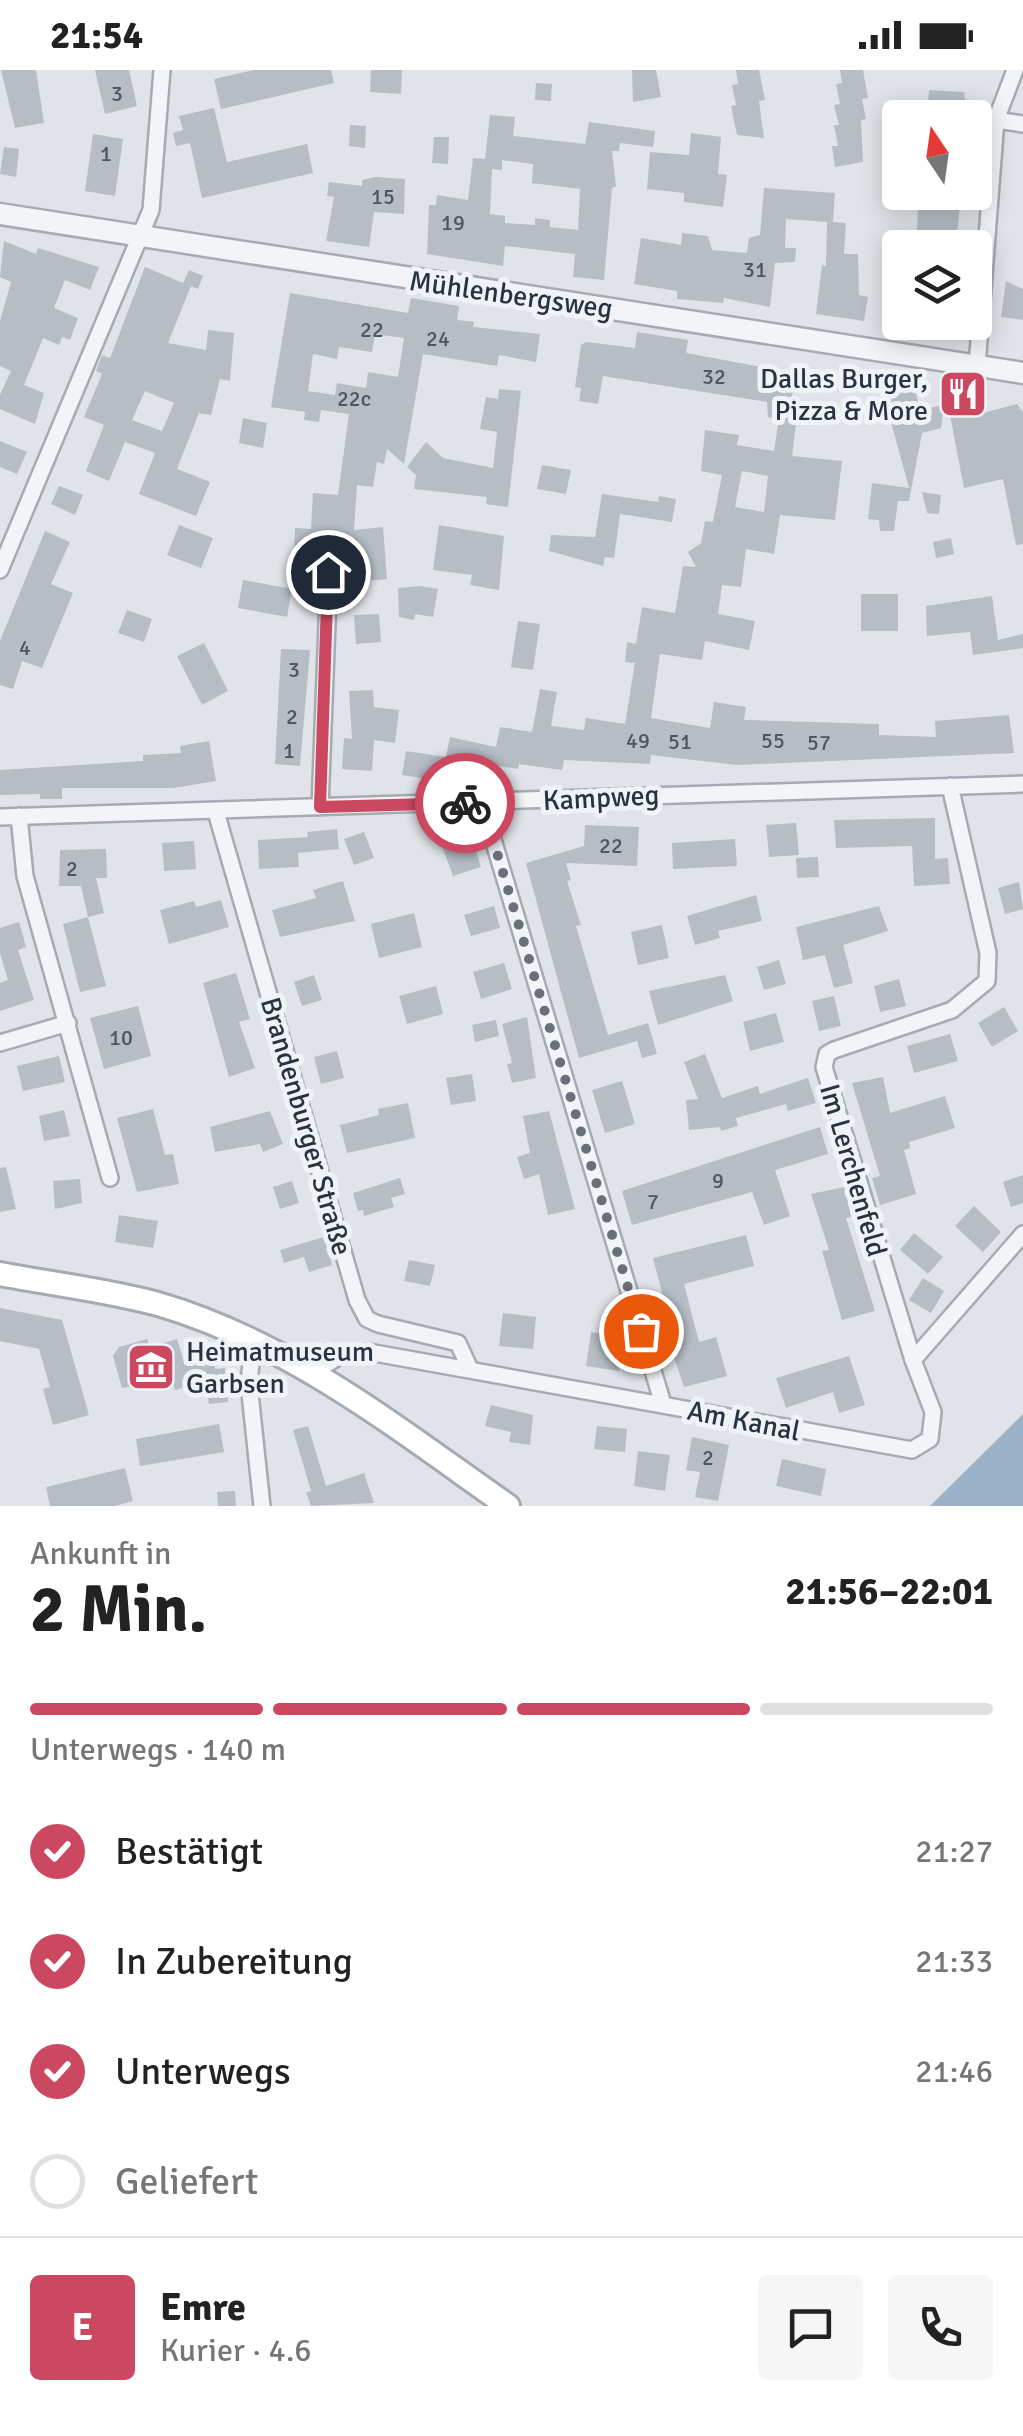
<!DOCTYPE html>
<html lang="de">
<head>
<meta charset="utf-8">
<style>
  :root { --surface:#fff; --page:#f6f6f6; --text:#222; --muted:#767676; --line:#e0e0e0; --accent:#cb4860 }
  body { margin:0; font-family:Signika,sans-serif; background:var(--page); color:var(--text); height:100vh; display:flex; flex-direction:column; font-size:38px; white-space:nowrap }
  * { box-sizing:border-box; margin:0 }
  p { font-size:32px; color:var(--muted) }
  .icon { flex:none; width:55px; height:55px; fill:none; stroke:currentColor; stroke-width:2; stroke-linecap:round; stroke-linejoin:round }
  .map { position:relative; height:1436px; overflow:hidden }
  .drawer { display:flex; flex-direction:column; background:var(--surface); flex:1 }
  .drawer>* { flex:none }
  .needle { width:65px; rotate:347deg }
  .buttons { position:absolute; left:882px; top:30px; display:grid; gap:20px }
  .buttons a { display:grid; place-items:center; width:110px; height:110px; border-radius:10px; background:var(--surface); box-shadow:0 5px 25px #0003; font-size:50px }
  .pin { position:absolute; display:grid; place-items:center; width:85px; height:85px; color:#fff; margin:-42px; border:5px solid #fff; border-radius:50%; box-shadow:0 2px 10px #0007 }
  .courier { position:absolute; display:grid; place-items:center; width:100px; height:100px; margin:-50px; border:8px solid #cb4860; border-radius:50%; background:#fff; color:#222; box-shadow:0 2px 12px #0007 }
  .head em { font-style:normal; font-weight:700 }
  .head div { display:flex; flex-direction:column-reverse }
  .head { display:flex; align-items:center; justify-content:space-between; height:170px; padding:0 30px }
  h1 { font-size:65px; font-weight:700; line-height:75px }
  .bar { display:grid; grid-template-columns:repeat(4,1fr); gap:15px 10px; align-content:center; height:120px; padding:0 30px }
  .bar i { height:12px; border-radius:8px; background:var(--line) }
  .bar .current { background:var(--accent) }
  .bar p { grid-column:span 4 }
  .line { display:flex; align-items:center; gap:25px; padding:0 30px; border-top:2px solid var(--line) }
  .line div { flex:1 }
  .round { display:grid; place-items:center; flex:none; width:105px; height:105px; border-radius:10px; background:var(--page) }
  ol { padding:0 30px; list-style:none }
  li { display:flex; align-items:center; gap:30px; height:110px }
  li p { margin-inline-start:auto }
  li .icon { padding:10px; border-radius:50%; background:var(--accent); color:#fff; stroke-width:4 }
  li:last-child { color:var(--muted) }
  li i { width:55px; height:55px; border:5px solid var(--line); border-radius:50% }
  .status { display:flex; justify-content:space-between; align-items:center; height:70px; padding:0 50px; background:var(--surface); direction:ltr }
  .status svg { height:28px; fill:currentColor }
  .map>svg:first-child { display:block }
</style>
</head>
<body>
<div class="status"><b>21:54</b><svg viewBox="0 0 49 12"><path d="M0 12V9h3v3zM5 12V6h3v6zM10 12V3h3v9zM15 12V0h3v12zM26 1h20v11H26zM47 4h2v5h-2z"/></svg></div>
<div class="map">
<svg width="1023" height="1436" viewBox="0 0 1023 1436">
  <rect width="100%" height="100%" fill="#e0e4e8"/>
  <path fill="#9cb2c8" d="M1023,1344V1436H930Z"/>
  <path fill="#b7bdc5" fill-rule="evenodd" d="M1,0H36L44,53L15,58Z
    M95,0H129L137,36L105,44Z
    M254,0H331L334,13L221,39L214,9Z
    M371,0H402L401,24L370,22Z
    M632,0H656L661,27L633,32Z
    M736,0H759L765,30L759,31L764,68L737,65L731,36L736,35L732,15L738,14Z
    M840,0H863L868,28L862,29L866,49L861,50L863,92L835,97L832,76H838L834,55H839L834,35L840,34L836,14L842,13Z
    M536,13L552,14L551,31L535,30Z
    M929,20L964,22L967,48H927Z
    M214,38L227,92L307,74L313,103L202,128L190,73L176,76L173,63L183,60L179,46Z
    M490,45L515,47L513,66L585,74L589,52L655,61L653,77L620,73L619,81H612L616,116L612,118L604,210L573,207L575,184L505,176L503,196L427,184L429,135H436L437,125L468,130L473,88L485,89ZM502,90L533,94L532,113L580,119L578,160L550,157V150L535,148V155L505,153V146L490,144L492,99L502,100Z
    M350,55L366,56L365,78L349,76Z
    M691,63L721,67L718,104L727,105L723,137L684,132V123L647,119L650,82L689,85Z
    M93,64L123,69L115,126L85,121Z
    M434,67H449L448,94L432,93Z
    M4,77L19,79L16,107L0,104Z
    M375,107L405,109L404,144L374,142L369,177L326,171L334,127L327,126L329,112L362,116V110Z
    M764,118L835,123L833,152L846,153L844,184H858L859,225L868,227L864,251L816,244L822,195L826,196L827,152L786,149L785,178H796L795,192L775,193L770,237L724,228L723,233L677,229V221L634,214L641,168L681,175L682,163L708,166L712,180L747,183L749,168L760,165Z
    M919,122H961L956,178H916Z
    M4,171L36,184L38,178L99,197L90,220L65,210L54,238L78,248L70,270L62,267L59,275L43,268L24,315L44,323L35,354L0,339V325L11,301L0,296V251L11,212L0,207Z
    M145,197L183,213L189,200L203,206L198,219L188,215L191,216L168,273L206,280L208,260L234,263L230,311L220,309L211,345L199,343L177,399L210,412L196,446L139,424L155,383L125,372L109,411L86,401L104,355L84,347L102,304L96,301L102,285L110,288ZM145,321L174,333L162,361L132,350Z
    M1006,211L1023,219V250L1001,247Z
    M290,223L408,243L411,228L459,236L457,250L474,252L473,257L540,264L536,292L499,285L497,296L423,284L404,394L387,379L384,394L377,392L373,417L357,415L354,460L383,457L387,509L353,512L351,487L294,485L295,458L311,459L313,423L338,425L349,344L321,340L319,352L304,350L305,342L271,337ZM375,264L404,268L398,307L368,302L366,318L337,313L335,325L308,321L313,284L337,289L339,277L372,282Z
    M637,262L688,270L686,283L793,303L792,328L799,329L792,386L842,391L835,450L780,445L774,484L746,479L741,517L722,515L718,544L755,551L749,580L705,571L702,590L660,584L651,648L710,658L714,632L746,637L744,650L879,654V665L936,667L935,651L1009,645L1014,683L737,695L651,685L650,694L564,690L562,700L519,694L518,699L475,692L472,709L429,700L428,709L402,705L406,681L446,687L450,667L496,677L500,657L532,662L540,619L557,622L551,656L584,660L586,648L625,654L635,593L625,592L627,572L636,574L642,537L675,543L683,496L696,497L688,482L701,473L705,451L713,452L722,405L701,401L705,360L739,365L737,375L774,381L779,349L768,347L767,332L603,306L598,334L579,331L581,318L575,317L581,275L586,272L635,278ZM742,401L768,406L764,442L735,437Z
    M866,299L882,301L881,314L865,313Z
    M944,314L979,320L983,343L1017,334L1023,342V474L1016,475L1003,409L964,418Z
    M499,319L521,321L508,437L486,434L487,427L414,419L416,405L407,397L426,372L443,388L493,398L497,362L480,359L486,327L498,329Z
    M915,319L920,340L944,335L941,358L922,363L909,431H898L894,461H880L879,450L868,449L872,413L909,418L884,326Z
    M243,348L267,353L263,378L239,373Z
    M0,371L27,382L17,404L0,397Z
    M542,395L571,400L566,424L537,419Z
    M59,416L83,425L75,445L51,434Z
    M922,422L941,425L939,444L927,443Z
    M602,424L658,432L659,426L676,429L672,452L620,444L614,488L605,487L603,496L549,481L551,465L595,467Z
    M179,455L213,468L201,498L167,485Z
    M439,455L504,466L499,520L470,515L472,505L433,500Z
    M45,461L70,472L51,514L73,523L42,598L22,591L13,619L0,615V571Z
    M951,468L954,484L936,488L933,472Z
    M243,510L292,519L287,547L238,538Z
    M420,516L438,519L433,547L415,544L414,550L399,547L398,518Z
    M861,524H898V561H861Z
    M992,526L998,570L1023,564V578L973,585L970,562L927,566L926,536Z
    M127,540L152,549L144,572L118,563Z
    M379,544L381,572L356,574L354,545Z
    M518,551L540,554L533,600L511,597Z
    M204,573L228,621L202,635L177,586Z
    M281,579L310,580L300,696L275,694Z
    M373,620L374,637L399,640L395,673L374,670L372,701L342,699L344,668L352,669L349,621Z
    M209,671L216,711L174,718H62V729H40V724L0,725V700L143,691V685L181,683L180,676Z
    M935,748V789L948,788L950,814L914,816L912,776L836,778L834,750Z
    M796,753L799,785L769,787L766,755Z
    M585,755L639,757L637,796L566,793L571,810L567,811L581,855L576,856L608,965L648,953L657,984L642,988L637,971L579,988L526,793L584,776Z
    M337,759L339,779L298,783L299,797L259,799L258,770L308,767L307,762Z
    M364,762L374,788L354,795L344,769Z
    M470,763L481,797L453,806L441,773Z
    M735,769L737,796L673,799L672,773Z
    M194,771L196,799L164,801L162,773Z
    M106,779L107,808H96L104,843L88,847L81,816H59L60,780Z
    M818,787L819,807L797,808L796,788Z
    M343,811L355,851L280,867L272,840L316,828L313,820Z
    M1019,812L1023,839L1005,844L998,818Z
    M756,825L762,851L718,861L720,868L695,875L687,846Z
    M221,830L229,857L169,874L160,840L194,831L196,837Z
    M494,836L500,858L471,866L464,845Z
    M879,836L888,861L843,875L853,913L834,918L825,885L803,890L796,857Z
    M414,843L422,877L379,888L371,854Z
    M88,847L106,916L80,922L63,854Z
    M19,852L26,877L18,880L34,930L0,941V913L8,910L0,883V858Z
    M662,855L669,888L638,895L631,862Z
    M779,890L786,914L764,920L757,897Z
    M504,893L512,919L481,929L473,902Z
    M236,903L250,949L239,952L255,998L229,1007L203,913Z
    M314,905L322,930L302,936L294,912Z
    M725,905L733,931L658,955L649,921Z
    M899,909L906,936L880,942L874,916Z
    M436,916L443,944L407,954L399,926Z
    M834,926L841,956L819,961L812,931Z
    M138,936L151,986L104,999L90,948Z
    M1004,937L1018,961L992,977L978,953Z
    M776,943L784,972L750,981L743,952Z
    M527,947L536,1008L512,1013L507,994L512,993L502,954Z
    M496,950L499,966L475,972L472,955Z
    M950,964L958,991L914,1003L907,976Z
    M337,981L344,1008L321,1014L314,987Z
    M705,984L722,1028L758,1016L760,1024L808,1008L816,1033L788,1041L786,1034L736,1048L738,1056L721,1061L720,1057L689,1060L686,1030L698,1029L684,992Z
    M59,986L65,1012L23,1021L17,996Z
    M472,1004L476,1031L451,1035L446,1008Z
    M883,1007L890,1043L945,1026L955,1058L909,1072L910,1078L904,1080L916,1124L880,1135L872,1108L880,1106L852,1013Z
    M622,1011L635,1054L605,1063L592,1020Z
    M408,1033L415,1068L347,1083L340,1055L379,1045L378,1039Z
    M153,1039L165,1085L173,1084L179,1114L137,1122L117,1048Z
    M64,1040L70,1066L44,1071L39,1046Z
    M270,1041L283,1074L263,1082L260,1074L215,1082L210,1057Z
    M549,1041L575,1139L548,1145L539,1104L524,1109L517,1087L530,1083L523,1046Z
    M820,1057L828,1084L775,1100L790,1146L764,1155L752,1122L632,1155L622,1121Z
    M6,1097L16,1139L0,1142V1098Z
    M1023,1105V1133L1011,1137L1003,1112Z
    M400,1108L405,1124L391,1128L394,1137L364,1146L363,1140L358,1141L353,1123Z
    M80,1109L82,1133L55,1139L53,1111Z
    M292,1111L299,1133L280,1139L273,1117Z
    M845,1117L851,1147L846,1148L875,1241L842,1250L822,1181L829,1180L811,1124Z
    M974,1136L1001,1162L983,1182L955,1156Z
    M119,1145L158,1151L153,1178L115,1172Z
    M914,1163L943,1187L928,1204L900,1180Z
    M746,1165L754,1196L684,1214L699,1272L716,1267L727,1306L684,1317L658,1240L666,1238L653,1188Z
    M324,1167L332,1195L309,1202L304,1187L284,1193L280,1180Z
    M409,1190L435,1195L430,1216L404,1211Z
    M923,1208L944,1221L931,1243L909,1230Z
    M0,1238L62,1250L89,1345L53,1355L43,1319L50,1317L39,1279L0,1271Z
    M503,1243L536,1247L533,1279L499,1276Z
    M591,1262L625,1267L619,1301L586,1296Z
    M147,1269L150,1277L177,1269L184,1292L214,1289L215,1299L225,1298L228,1332L209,1334L205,1312L175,1320L172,1308L122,1318L113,1286L119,1277Z
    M849,1286L865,1335L839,1343L833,1322L786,1338L776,1308Z
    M491,1335L533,1345L530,1375L509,1372L511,1362L485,1356Z
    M219,1354L224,1382L140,1396L136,1369Z
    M308,1356L326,1416L364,1403L374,1433L311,1436L306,1422L311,1421L293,1360Z
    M597,1356L627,1359L625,1382L594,1379Z
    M692,1367L729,1375L718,1431L695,1427L700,1402L686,1400Z
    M638,1381L670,1385L665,1421L634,1416Z
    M782,1389L826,1399L821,1426L776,1416Z
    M125,1398L133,1431L115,1436H50L46,1417Z
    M235,1421L236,1436H218L217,1422Z"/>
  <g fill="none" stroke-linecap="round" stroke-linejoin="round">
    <g stroke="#a5abb2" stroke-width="20">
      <path id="minor" d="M996,50L1023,54
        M977,296L996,50L1015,0
        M0,500L151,140L162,0
        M482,733L663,1334
        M320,737L329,502
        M216,742L357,1230L367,1249L378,1254L458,1273L470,1299
        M19,746L25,806L110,1108
        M0,747L1023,714
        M0,973L68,953
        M253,1271L249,1314L262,1436
        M913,1290L824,997L827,984L834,980L952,940L987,911L988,883L950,716
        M313,1303L341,1285L369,1282L912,1380L930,1369L933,1342L913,1290L1023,1164"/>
    </g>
    <g stroke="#a5abb2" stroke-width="25">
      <path id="tertiary" d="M0,144L1023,303"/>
    </g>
    <g stroke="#a5abb2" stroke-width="28">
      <path id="secondary" d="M0,1204C52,1214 107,1220 158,1234C289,1272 398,1359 508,1436"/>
    </g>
    <use href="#minor" stroke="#f2f4f7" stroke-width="15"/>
    <use href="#tertiary" stroke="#f2f4f7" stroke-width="20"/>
    <use href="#secondary" stroke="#fff" stroke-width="22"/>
  </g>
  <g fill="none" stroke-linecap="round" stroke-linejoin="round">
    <path stroke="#69707a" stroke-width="10" stroke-dasharray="0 18" d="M465,733H482L641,1261"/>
    <path stroke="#cb4860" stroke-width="12" d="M328,502L320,737L465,733"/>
  </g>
  <defs>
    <g id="restaurant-square" transform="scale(2.5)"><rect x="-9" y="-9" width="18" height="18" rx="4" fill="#cb4860" stroke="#eff2f6"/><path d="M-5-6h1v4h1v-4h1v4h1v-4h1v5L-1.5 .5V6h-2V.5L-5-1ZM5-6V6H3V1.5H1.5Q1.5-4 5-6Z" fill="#fff"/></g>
    <g id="museum-square" transform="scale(2.5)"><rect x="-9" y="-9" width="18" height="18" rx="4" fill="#cb4860" stroke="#eff2f6"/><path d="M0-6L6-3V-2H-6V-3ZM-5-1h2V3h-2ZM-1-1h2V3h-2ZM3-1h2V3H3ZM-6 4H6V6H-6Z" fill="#fff"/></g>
  </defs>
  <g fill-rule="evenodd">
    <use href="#restaurant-square" x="963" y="324"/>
    <use href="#museum-square" x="151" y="1297"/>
  </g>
  <g text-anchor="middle" stroke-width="10" stroke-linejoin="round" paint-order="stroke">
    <g font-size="22" fill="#4c5560">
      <text x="117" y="31">3</text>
      <text x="106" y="91">1</text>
      <text x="383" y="134">15</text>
      <text x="453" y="160">19</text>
      <text x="755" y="207">31</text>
      <text x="372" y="267">22</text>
      <text x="438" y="276">24</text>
      <text x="714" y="314">32</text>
      <text x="354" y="336">22c</text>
      <text x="25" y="585">4</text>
      <text x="294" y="607">3</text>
      <text x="292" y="654">2</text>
      <text x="638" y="678">49</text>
      <text x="773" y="678">55</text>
      <text x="680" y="679">51</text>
      <text x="819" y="680">57</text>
      <text x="289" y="688">1</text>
      <text x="611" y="783">22</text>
      <text x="72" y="806">2</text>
      <text x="121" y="975">10</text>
      <text x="718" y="1118">9</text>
      <text x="653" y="1139">7</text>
      <text x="708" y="1395">2</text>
    </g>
    <g font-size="28" fill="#29323f" stroke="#eff2f6">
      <text transform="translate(511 224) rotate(8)" y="10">Mühlenbergsweg</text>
      <text transform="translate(601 727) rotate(-3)" y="10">Kampweg</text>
      <text transform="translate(307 1056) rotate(74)" y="10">Brandenburger Straße</text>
      <text transform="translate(854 1100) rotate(74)" y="10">Im Lerchenfeld</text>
      <text transform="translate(744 1350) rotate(11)" y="10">Am Kanal</text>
    </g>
    <g font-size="28" fill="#29323f" stroke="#eff2f6" text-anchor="end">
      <text x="928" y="318">Dallas Burger,<tspan x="928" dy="32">Pizza &amp; More</tspan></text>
      <text x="186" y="1291" text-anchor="start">Heimatmuseum<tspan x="186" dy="32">Garbsen</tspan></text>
    </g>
  </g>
</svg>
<div class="buttons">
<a><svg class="needle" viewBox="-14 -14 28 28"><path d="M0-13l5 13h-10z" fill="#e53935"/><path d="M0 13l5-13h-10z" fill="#767676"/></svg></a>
<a><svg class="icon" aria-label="layers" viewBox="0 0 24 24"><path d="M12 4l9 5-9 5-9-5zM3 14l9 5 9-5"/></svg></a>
</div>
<div class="pin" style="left:641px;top:1261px;background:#ea580c"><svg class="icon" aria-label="bag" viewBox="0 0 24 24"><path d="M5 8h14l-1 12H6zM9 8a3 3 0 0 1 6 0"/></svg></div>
<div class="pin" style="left:328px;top:502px;background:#1f2937"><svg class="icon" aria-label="home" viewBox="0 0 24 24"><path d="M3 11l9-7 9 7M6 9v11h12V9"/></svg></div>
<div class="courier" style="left:465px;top:733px"><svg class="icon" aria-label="bike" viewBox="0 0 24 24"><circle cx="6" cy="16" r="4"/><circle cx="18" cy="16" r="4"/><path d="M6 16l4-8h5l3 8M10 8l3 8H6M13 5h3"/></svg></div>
</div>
<section class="drawer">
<div class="head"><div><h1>2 Min.</h1><p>Ankunft in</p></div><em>21:56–22:01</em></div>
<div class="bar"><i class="current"></i><i class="current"></i><i class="current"></i><i></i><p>Unterwegs · 140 m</p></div>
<ol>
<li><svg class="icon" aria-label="check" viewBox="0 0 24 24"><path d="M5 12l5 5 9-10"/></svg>Bestätigt<p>21:27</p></li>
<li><svg class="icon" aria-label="check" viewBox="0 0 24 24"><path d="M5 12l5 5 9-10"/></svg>In Zubereitung<p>21:33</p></li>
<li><svg class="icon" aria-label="check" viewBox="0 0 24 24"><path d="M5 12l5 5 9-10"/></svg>Unterwegs<p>21:46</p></li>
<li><i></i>Geliefert</li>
</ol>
<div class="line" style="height:180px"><b class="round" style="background:var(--accent);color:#fff">E</b><div><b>Emre</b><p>Kurier · 4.6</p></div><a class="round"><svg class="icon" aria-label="chat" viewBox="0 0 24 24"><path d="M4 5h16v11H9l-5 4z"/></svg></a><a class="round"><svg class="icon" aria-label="phone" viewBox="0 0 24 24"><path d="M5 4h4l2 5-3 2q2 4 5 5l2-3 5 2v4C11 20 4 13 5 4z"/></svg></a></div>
</section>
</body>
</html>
